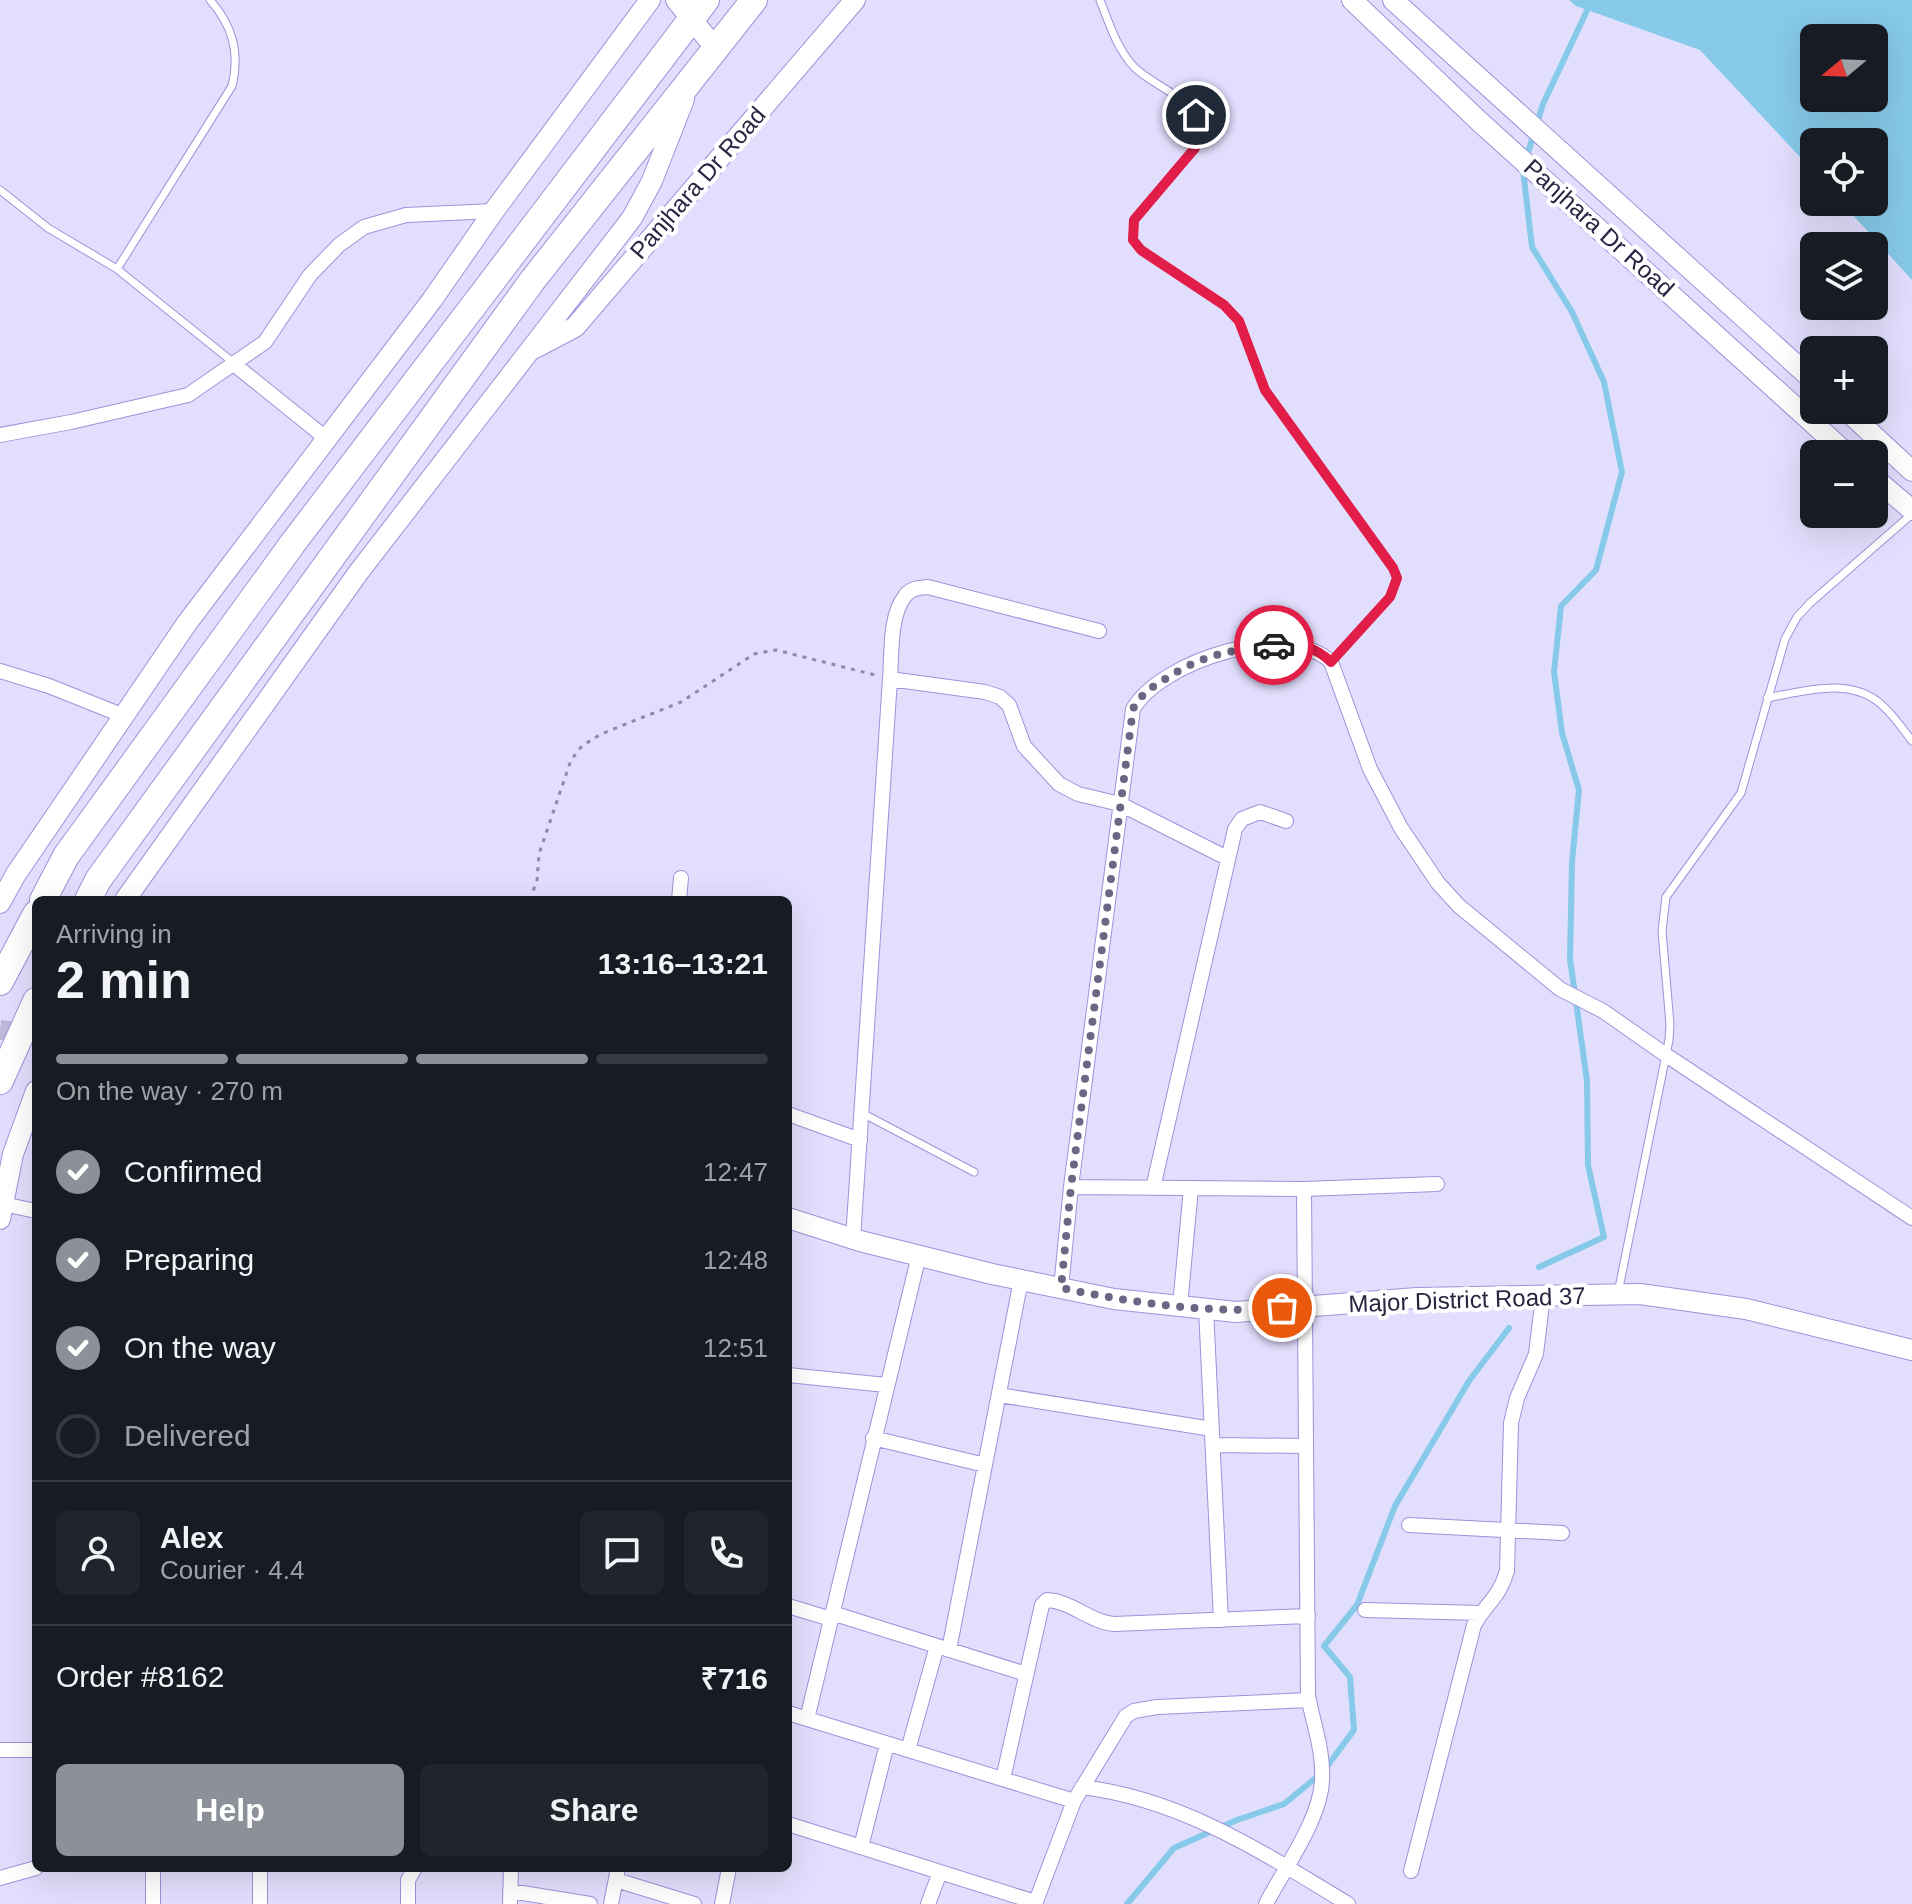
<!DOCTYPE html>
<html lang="en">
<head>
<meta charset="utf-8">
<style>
  :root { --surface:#171b24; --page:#20242c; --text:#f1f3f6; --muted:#9ea1a6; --line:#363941; --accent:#8c9099 }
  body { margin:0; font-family:Helvetica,sans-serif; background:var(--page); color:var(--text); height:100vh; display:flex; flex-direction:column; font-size:30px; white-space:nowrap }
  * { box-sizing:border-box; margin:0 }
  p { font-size:26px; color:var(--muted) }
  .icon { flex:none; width:44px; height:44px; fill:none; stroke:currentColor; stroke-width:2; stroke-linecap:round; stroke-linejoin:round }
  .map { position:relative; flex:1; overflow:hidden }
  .drawer { position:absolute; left:32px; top:896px; width:760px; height:976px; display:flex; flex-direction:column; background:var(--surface); border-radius:12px; box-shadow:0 8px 32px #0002 }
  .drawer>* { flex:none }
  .needle { width:52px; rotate:251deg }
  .fabs { position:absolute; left:1800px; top:24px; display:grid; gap:16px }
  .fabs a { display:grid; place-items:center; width:88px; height:88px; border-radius:12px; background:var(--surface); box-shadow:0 8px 32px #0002; font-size:40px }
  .pin { position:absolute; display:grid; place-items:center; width:68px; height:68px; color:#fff; margin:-34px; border:4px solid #fff; border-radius:50%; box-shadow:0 2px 8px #0007 }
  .courier { position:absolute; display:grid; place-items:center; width:80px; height:80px; margin:-40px; border:6px solid #e11d48; border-radius:50%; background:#fff; color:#222; box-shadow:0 2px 10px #0007 }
  .summary em { font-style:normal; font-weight:800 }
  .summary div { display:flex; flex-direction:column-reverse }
  .summary { display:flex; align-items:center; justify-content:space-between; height:136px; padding:0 24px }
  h1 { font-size:52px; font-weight:800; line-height:60px }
  .bar { display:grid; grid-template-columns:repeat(4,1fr); gap:12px 8px; align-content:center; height:96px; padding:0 24px }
  .bar i { height:10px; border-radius:6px; background:var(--line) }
  .bar .on { background:var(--accent) }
  .bar p { grid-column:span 4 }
  .line { display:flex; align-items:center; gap:20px; padding:0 24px; border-top:2px solid var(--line) }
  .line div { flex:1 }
  .round { display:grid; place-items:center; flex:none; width:84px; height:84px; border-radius:12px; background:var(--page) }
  ol { padding:0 24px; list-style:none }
  li { display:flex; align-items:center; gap:24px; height:88px }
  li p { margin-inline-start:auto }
  li .icon { padding:8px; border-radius:50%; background:var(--accent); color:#fff; stroke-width:4 }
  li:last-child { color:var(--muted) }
  li i { width:44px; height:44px; border:4px solid var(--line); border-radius:50% }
  .primary-button { display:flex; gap:16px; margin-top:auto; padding:16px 24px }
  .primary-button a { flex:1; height:92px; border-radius:12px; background:var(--accent); color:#fff; font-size:32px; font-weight:800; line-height:92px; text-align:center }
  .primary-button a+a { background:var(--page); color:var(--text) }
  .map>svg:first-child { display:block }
</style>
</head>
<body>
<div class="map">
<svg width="1912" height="1904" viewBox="0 0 1912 1904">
  <rect width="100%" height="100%" fill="#e2dffe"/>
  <path fill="#86c9e8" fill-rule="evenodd" d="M1569,0H1912V280L1841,202H1874V142H1814V172L1700,50L1576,6ZM1814,38H1874V98H1814Z"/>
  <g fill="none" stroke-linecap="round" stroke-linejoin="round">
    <path stroke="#86c9e8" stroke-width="6" d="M1526,159L1543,104L1592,0
      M1523,170L1532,247L1572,312L1604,382L1622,472L1596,570L1561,606L1554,672L1562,733L1579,790L1572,862L1570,959L1587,1081L1588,1165L1604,1237L1539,1267
      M1127,1904L1174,1848L1237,1820L1284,1804L1323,1772L1354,1730L1350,1677L1324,1646L1357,1605L1395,1506L1469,1381L1509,1328"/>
    <path stroke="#bdbad8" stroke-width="20" stroke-dasharray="20 10" stroke-linecap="butt" d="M0,1030L36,1034"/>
    <g stroke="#9c93da" stroke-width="9">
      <path id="lane" d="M1100,0C1109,23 1117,49 1134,67C1158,91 1216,104 1195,148L1134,220L1133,240L1141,250L1224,305L1239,321L1265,390L1393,568L1397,578L1390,597L1331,662
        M0,190L48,228L117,269L234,363
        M117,269L232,86C240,53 233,26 210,0
        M1767,698C1805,691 1852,676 1883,706C1894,716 1903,729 1912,741
        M862,1113L974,1172
        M1618,1293L1669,1040L1670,1024L1662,931L1666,897L1741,793L1785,639L1797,617L1810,603L1912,514"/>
    </g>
    <g stroke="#9c93da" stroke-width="16">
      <path id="street" d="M235,365L327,439
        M0,435L71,422L188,395L265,342L310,275L339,245L364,227L406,215L494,211
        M0,671L49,686L124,716
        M890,679L985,692L1000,697L1009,705L1024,746L1059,784L1078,794L1120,804L1227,858
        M679,900L681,878
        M788,1114L860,1140
        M1071,1187L1304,1189L1437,1184
        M1153,1188L1235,829L1242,819L1260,812L1286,821
        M3,1204L36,1211
        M853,1239L890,679C892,655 889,616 905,596C911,588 919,588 928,587L1099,631
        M1061,1288L1071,1187L1133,709C1161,661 1287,620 1331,662L1370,769L1401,828L1438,883L1459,906L1560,989L1603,1011L1666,1055L1912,1218
        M1180,1306L1191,1188
        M1206,1309L1221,1620
        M788,1375L886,1385
        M999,1395L1212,1429
        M873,1438L985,1465
        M1213,1445L1306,1446
        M1409,1525L1562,1533
        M788,1606L831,1619
        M1365,1610L1481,1613
        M832,1613L1026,1674
        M949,1650L1021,1280
        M788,1713L1074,1801
        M807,1719L919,1255
        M0,1750H36
        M908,1750L937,1646
        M1003,1779L1042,1605L1047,1600C1071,1601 1090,1622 1114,1624L1308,1616
        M1082,1787C1182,1799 1264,1853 1348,1904
        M788,1824L1035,1902
        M861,1847L887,1744
        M260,1868V1904
        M1411,1871L1474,1625C1487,1602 1499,1598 1507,1571L1511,1423L1517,1398L1536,1354L1543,1296
        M0,1878L36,1868
        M616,1880L694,1904
        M510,1891L590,1904
        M153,1904V1868
        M408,1904V1880L415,1868
        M510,1904L511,1868
        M611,1904L618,1868
        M722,1904L729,1868
        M928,1904L940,1872
        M1035,1904L1074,1801L1126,1716L1134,1711L1157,1707L1309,1700
        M1266,1904C1284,1869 1320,1820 1322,1781C1324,1751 1313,1724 1308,1695L1304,1189"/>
    </g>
    <g stroke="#9c93da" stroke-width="22">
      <path id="secondary" d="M676,0L716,49
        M1352,0L1480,122L1847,454
        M1393,0L1814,381
        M535,348L575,327L855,0
        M1846,410L1912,471
        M1874,478L1912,510
        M125,900L358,573L632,218L652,181L684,99
        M0,903L16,874L187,623L432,300L494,211L650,0
        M788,1218L860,1241L992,1274L1114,1299L1236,1312L1417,1298L1640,1294L1746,1309L1912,1350
        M0,1219L13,1154L36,1091"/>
    </g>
    <g stroke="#9c93da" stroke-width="28">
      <path id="highway" d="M43,900L66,856L293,543L706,0
        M88,900L98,880L532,281L754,0
        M0,982L36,914
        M0,1081L36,1001"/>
    </g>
    <path stroke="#8e8ba8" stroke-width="3" stroke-dasharray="4 6" stroke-linecap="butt" d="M530,900L537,880L539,854L571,760L582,746L601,734L681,702L754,654L776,650L875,675"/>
    <use href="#lane" stroke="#fff" stroke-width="7"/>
    <use href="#street" stroke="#fff" stroke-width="14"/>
    <use href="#secondary" stroke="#fff" stroke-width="20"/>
    <use href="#highway" stroke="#fff" stroke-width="26"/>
  </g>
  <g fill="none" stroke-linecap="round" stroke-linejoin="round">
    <path stroke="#6a6683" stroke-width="8" stroke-dasharray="0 14.4" d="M1274,645C1229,651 1204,654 1165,679C1151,688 1141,694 1133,709L1071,1187L1061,1288C1134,1303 1208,1314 1282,1308"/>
    <path stroke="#e11d48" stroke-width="10" d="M1196,115C1200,128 1201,135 1195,148L1134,220L1133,240L1141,250L1224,305L1239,321L1265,390L1393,568L1397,578L1390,597L1331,662C1315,646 1296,643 1274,645"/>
  </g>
  <g text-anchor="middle" stroke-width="8" stroke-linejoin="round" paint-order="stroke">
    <g font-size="24" fill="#292541" stroke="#fff">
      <text transform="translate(698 183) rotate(-49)" y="8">Panjhara Dr Road</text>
      <text transform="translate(1599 228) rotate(42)" y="8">Panjhara Dr Road</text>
      <text transform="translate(1467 1300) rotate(-2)" y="8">Major District Road 37</text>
    </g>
  </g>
</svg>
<div class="fabs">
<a><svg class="needle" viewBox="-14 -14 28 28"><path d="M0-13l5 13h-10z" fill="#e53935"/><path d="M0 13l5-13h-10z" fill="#9ea1a6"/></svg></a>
<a><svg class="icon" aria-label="locate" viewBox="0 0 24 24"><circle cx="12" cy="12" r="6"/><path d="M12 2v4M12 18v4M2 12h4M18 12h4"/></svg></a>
<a><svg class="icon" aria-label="layers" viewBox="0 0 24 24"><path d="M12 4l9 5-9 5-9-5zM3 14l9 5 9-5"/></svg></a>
<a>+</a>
<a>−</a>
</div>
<div class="pin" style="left:1282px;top:1308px;background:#ea580c"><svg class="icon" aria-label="bag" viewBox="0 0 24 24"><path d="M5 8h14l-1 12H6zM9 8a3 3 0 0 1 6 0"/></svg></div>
<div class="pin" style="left:1196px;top:115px;background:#1f2937"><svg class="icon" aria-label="home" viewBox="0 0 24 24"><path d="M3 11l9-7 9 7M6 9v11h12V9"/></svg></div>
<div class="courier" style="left:1274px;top:645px"><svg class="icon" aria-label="car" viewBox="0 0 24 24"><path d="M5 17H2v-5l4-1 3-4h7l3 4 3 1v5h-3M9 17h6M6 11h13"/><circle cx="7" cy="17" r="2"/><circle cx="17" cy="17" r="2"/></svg></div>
<section class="drawer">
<div class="summary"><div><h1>2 min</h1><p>Arriving in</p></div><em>13:16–13:21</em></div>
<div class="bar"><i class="on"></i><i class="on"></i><i class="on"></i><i></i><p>On the way · 270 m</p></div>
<ol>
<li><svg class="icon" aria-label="check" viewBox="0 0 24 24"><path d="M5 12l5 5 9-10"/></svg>Confirmed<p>12:47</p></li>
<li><svg class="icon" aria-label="check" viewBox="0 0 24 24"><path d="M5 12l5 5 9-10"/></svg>Preparing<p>12:48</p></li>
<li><svg class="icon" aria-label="check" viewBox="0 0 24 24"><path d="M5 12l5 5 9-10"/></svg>On the way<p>12:51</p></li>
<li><i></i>Delivered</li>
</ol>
<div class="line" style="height:144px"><a class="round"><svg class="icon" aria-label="person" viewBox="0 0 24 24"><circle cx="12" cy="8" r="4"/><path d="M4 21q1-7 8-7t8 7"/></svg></a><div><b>Alex</b><p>Courier · 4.4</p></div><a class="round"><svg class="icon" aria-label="chat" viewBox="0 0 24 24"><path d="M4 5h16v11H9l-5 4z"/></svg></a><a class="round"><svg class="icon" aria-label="phone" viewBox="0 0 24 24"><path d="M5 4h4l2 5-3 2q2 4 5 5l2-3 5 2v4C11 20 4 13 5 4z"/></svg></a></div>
<div class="line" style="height:104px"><div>Order #8162</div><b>₹716</b></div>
<div class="primary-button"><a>Help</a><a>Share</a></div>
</section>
</div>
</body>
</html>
